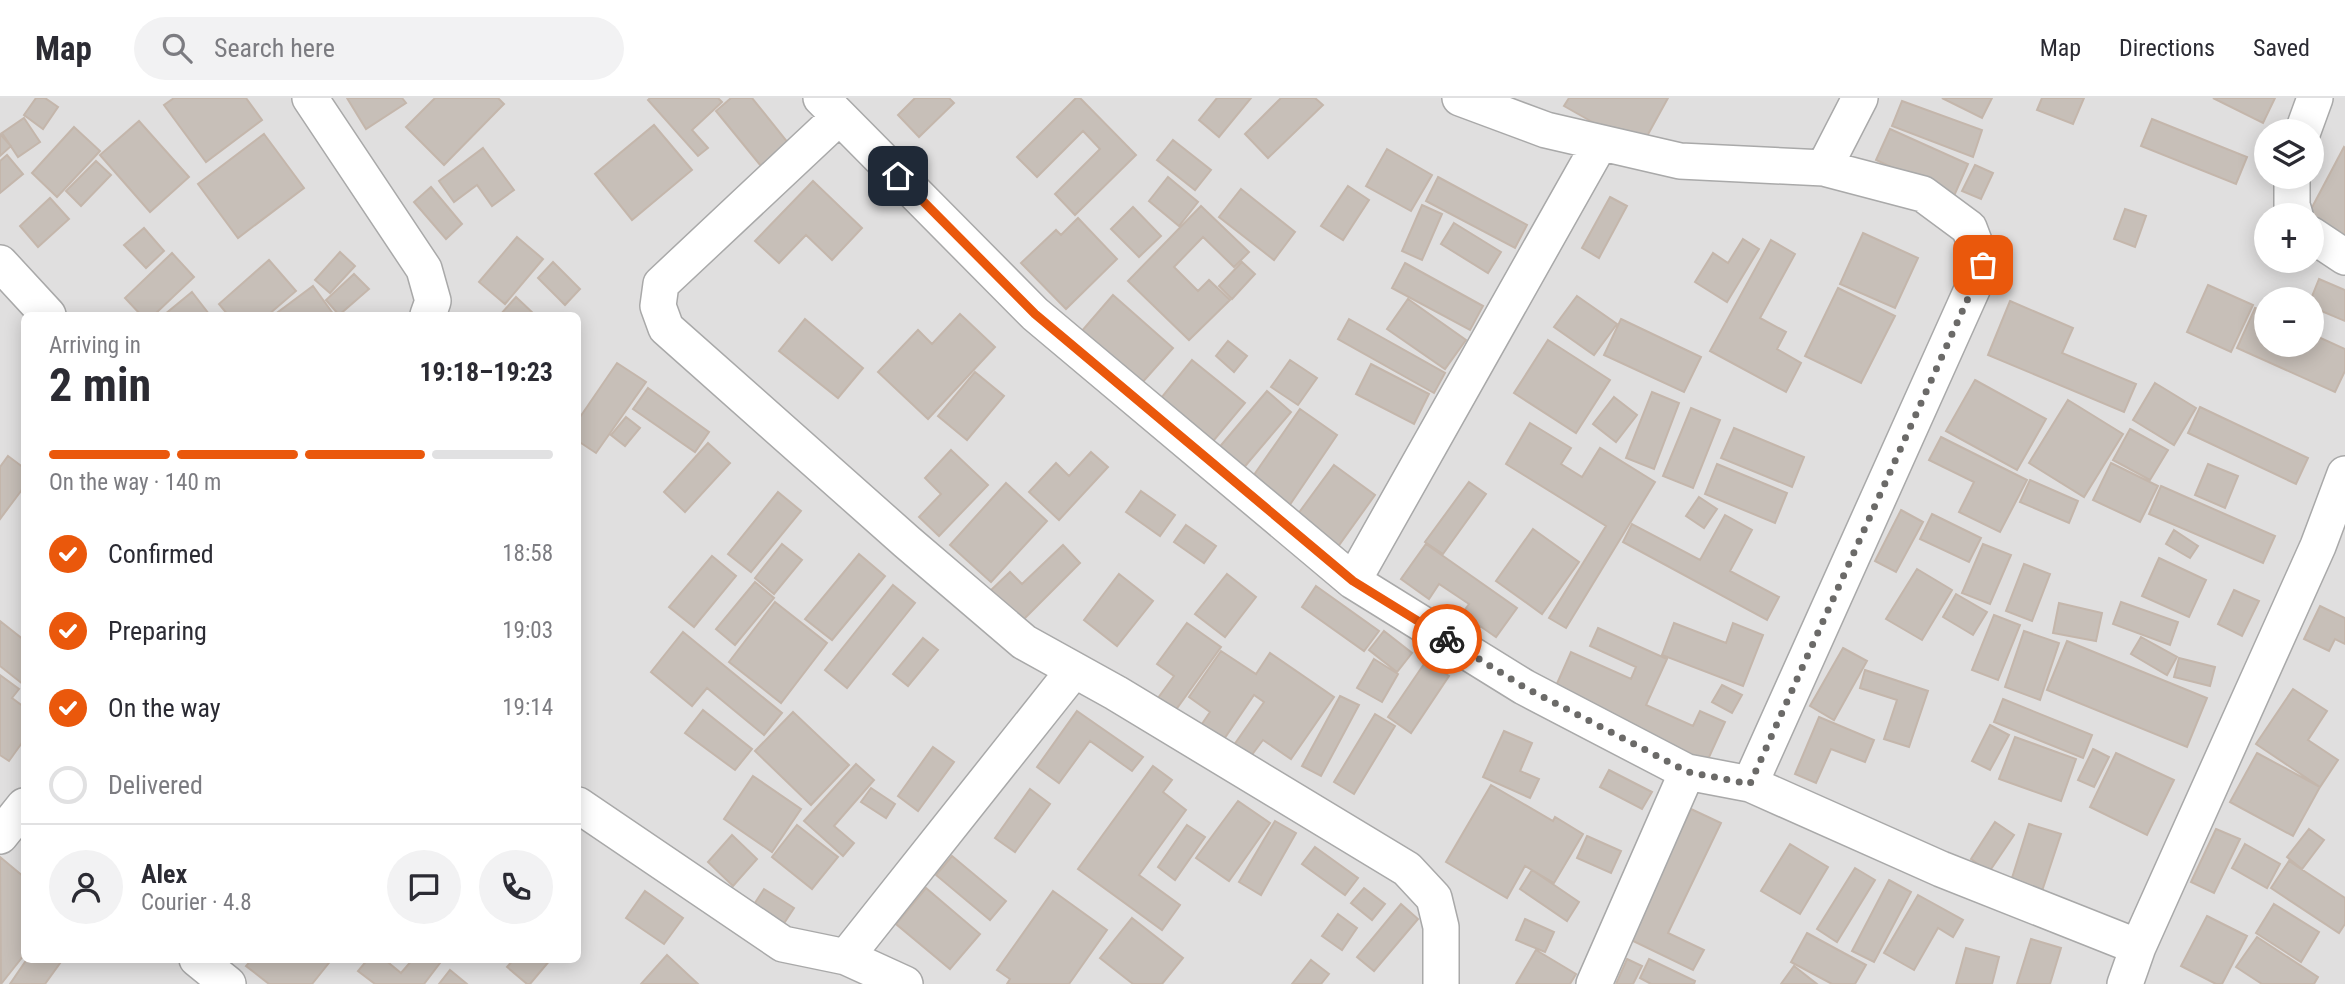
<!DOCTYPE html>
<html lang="en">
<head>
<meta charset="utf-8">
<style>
  :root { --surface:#fff; --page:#f2f2f3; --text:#2b2b33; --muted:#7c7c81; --line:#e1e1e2; --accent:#ea580c }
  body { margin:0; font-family:"Roboto Condensed",sans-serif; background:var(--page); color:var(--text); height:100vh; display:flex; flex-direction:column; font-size:26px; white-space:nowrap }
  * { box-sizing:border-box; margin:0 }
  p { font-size:23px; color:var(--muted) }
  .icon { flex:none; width:38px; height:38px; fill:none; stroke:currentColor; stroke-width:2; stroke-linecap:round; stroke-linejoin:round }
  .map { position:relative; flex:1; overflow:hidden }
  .details { position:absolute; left:21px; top:214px; width:560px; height:651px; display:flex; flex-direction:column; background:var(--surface); border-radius:10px; box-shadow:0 4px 18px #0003 }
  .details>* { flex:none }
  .controls { position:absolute; left:2254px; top:21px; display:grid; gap:14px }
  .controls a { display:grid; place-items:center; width:70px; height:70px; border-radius:50%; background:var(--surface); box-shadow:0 4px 18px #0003; font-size:35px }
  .pin { position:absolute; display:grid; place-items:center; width:60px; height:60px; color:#fff; margin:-30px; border-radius:14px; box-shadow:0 4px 10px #0006 }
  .courier { position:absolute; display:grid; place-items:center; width:70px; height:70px; margin:-35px; border:5px solid #ea580c; border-radius:50%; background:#fff; color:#222; box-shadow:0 2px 9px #0007 }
  .summary em { font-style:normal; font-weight:700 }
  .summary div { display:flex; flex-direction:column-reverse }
  .summary { display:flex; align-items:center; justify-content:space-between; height:119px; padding:0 28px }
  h1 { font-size:46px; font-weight:700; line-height:52px }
  .bar { display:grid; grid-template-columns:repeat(4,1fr); gap:10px 7px; align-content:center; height:84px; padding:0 28px }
  .bar i { height:9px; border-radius:5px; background:var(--line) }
  .bar .selected { background:var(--accent) }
  .bar p { grid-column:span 4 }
  .line { display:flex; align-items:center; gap:18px; padding:0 28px; border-top:2px solid var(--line) }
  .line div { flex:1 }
  .round { display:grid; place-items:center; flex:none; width:74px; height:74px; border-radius:37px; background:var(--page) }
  ol { padding:0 28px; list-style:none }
  li { display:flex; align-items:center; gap:21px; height:77px }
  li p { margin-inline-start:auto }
  li .icon { padding:7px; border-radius:50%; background:var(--accent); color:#fff; stroke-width:4 }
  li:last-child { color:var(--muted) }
  li i { width:38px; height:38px; border:4px solid var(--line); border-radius:50% }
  header { display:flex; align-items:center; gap:42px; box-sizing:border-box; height:98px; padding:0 35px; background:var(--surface); border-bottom:2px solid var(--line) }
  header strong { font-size:33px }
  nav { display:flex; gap:38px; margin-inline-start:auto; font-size:24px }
  .search { width:490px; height:63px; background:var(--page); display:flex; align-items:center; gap:18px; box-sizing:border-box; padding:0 24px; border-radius:38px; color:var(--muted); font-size:26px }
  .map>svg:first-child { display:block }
</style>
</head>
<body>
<header>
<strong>Map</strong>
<div class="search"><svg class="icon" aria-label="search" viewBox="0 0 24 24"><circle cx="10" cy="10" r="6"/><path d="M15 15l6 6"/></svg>Search here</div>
<nav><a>Map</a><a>Directions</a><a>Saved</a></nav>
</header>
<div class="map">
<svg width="2345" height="886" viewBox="0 0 2345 886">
  <rect width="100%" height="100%" fill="#f2efe9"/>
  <path fill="#e0dfdf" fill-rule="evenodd" d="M0,0H2345V886H0ZM2266,33H2312V79H2266ZM2266,117H2312V163H2266ZM2266,201H2312V247H2266ZM24,217H578V861H24Z"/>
  <path fill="#c7bfb8" stroke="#c4b6ab" stroke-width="2" d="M36,0H45L58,9L43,31L24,17Z
    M174,0H246L262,22L206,64L164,7Z
    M347,0H402L406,5L366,31Z
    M435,0H498L504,6L444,67L406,29Z
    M650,0H718L722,4L692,32L708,50L698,58L648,2Z
    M731,0H752L789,46L761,68L716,13Z
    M915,0H949L954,5L919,39L898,17Z
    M1076,0H1080L1136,57L1075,117L1055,96L1100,51L1083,33L1037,79L1017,59Z
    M1217,0H1251L1219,39L1199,22Z
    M1281,0H1315L1323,7L1268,60L1245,36Z
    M1569,0H1668L1640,51L1564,8Z
    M1942,0H1992L1982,20Z
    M2042,0H2084L2073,26L2037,12Z
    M2213,0H2275L2263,25Z
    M1902,3L1982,32L1973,59L1892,28Z
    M24,20L40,44L18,59L2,35Z
    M2152,21L2247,59L2236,86L2141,48Z
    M139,23L189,79L150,114L100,57Z
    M654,27L692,72L632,122L595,76Z
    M74,29L100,53L57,99L32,75Z
    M1890,31L1968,66L1954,98L1876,62Z
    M0,36L11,48L0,58Z
    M264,36L304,90L238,140L198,86Z
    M1173,42L1211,72L1195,92L1157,62Z
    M2344,49L2345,50V140L2312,122L2308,117Z
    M483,50L514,92L492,108L477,87L454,104L439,83Z
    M1387,51L1432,77L1411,113L1366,88Z
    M7,57L23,76L0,95V63Z
    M96,63L111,77L81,108L66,93Z
    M1975,67L1993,75L1981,101L1962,93Z
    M1168,79L1198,104L1179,128L1149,103Z
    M1438,79L1527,127L1515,150L1426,103Z
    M813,83L862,130L832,162L806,137L779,165L755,143Z
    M1348,88L1369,102L1343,142L1321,128Z
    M431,89L462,126L446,141L414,104Z
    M1241,91L1295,134L1274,162L1219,119Z
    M1610,99L1627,108L1599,160L1582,150Z
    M50,100L69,121L38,149L20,128Z
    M1422,107L1442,116L1422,162L1402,153Z
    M1201,108L1249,154L1234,169L1203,139L1174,169L1198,193L1209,182L1230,202L1189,242L1128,183Z
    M1133,109L1161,138L1139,159L1111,131Z
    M2125,111L2146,118L2135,149L2114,141Z
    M1078,120L1117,161L1066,211L1021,165L1056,132L1061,137Z
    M1454,125L1501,154L1488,175L1441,146Z
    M144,130L164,153L146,170L124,147Z
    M1863,135L1918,160L1895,210L1840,186Z
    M517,139L543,161L505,206L479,184Z
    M1743,141L1759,151L1727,204L1695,184L1713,155L1728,165Z
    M1771,142L1795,156L1760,220L1786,234L1777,251L1801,265L1786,294L1710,253Z
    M340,154L355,168L330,195L315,182Z
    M172,155L194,179L154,217H141L125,200Z
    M269,162L296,193L268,217H228L219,206Z
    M553,164L580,191L565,207L538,180Z
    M1242,164L1255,176L1232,201L1219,188Z
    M1405,165L1483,208L1470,232L1392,190Z
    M354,176L369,191L339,217L326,202Z
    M2319,181L2345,192V223L2312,209L2311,201Z
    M2208,187L2253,207L2231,254L2187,234Z
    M313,188L334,217H274Z
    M1838,190L1895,218L1861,285L1805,258Z
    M192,194L209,216L164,217Z
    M1113,197L1173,250L1140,287L1081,234Z
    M1577,198L1617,226L1594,257L1554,229Z
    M516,199L535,217H500Z
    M1408,201L1466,242L1445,271L1387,231Z
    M2010,203L2073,230L2062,255L2136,286L2124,314L1988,257Z
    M2255,210L2266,215V247H2312V236L2345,251V273L2335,294L2237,250Z
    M960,216L995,249L928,321L878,274L918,232L932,246Z
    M805,221L863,270L838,300L779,253Z
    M1349,221L1445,275L1434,295L1338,241Z
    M1621,221L1701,259L1684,294L1604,257Z
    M1548,242L1610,282L1576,335L1514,295Z
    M1228,243L1247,258L1234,274L1216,258Z
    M1192,262L1245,305L1209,348L1157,305Z
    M1290,262L1317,280L1298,307L1271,289Z
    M617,265L646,284L596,355L578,343V322Z
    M1371,266L1429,296L1414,326L1356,296Z
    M975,274L1004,298L967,342L938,318Z
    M1975,282L2046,321L2017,372L1946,333Z
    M2155,285L2196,310L2174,347L2133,322Z
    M648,290L709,334L695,354L633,311Z
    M1267,293L1291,314L1241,373L1217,352Z
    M1652,294L1679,305L1654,371L1626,360Z
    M1614,299L1637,317L1616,344L1593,326Z
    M2068,302L2123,336L2084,399L2029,365Z
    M2200,309L2308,360L2296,386L2188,335Z
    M1691,310L1720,322L1693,390L1663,378Z
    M1300,311L1337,337L1287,411L1249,384Z
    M626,319L640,330L625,348L611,337Z
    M1530,325L1571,350L1561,366L1582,379L1600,350L1655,384L1566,530L1549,520L1606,428L1506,366Z
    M1734,330L1804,359L1792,389L1721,360Z
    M2130,331L2168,352L2150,382L2113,362Z
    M1941,339L2027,382L2000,434L1959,414L1974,384L1929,362Z
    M708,345L730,365L685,414L664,394Z
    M951,352L988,387L939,438L919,419L941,396L925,380Z
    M1091,354L1108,369L1059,422L1029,394L1056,365L1069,378Z
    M8,358L24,370V389L0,421V369Z
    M2111,365L2158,388L2140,424L2093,402Z
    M1717,366L1787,395L1775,425L1705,396Z
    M2208,366L2238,378L2225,410L2195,397Z
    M1334,367L1375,397L1337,450L1295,420Z
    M2030,382L2078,403L2069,425L2020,404Z
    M1469,384L1486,396L1443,456L1425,444Z
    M1006,385L1047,423L991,484L950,447Z
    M2161,388L2275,438L2263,465L2149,416Z
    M1141,393L1175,417L1160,438L1126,414Z
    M778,394L801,413L751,474L728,456Z
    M1699,399L1717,411L1704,430L1686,418Z
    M1901,412L1923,424L1896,474L1875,463Z
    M1932,416L1981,440L1969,464L1920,441Z
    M1725,417L1752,432L1730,473L1779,499L1767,522L1623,444L1632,426L1700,462Z
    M1186,427L1216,448L1204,465L1174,444Z
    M1533,431L1579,464L1542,516L1496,483Z
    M2174,432L2198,448L2190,460L2166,446Z
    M782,446L802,462L774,496L755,480Z
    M1426,446L1517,510L1496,539L1480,528L1468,544L1450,532L1469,506L1439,486L1429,501L1401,481Z
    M1983,446L2011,457L1990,506L1962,495Z
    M1063,447L1080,465L1021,524L990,493L1010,474L1022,486Z
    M859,456L885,478L832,542L805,521Z
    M712,458L736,478L694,529L669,509Z
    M2159,460L2206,482L2189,519L2142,498Z
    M2024,466L2050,476L2032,523L2006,513Z
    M1917,471L1952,492L1922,542L1886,521Z
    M1119,476L1153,503L1117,548L1084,522Z
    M1227,476L1256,499L1225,539L1195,516Z
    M755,484L774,500L735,547L716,531Z
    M893,487L915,505L847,590L825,572Z
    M1316,488L1379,533L1364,553L1302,509Z
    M2234,492L2259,503L2242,538L2218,526Z
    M1956,496L1987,514L1973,537L1943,519Z
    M775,504L827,545L781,605L729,564Z
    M2121,504L2178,524L2170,547L2113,526Z
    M2059,505L2102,515L2096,543L2053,535Z
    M2320,508L2345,520V546L2335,541L2329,553L2304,541Z
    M1994,517L2020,527L1998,582L1972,572Z
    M0,523L24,542V587L0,568Z
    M1187,525L1221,549L1175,613L1158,600L1174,578L1157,566Z
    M1674,525L1726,545L1733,525L1763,537L1743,588L1662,557Z
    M1598,530L1667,561L1646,607L1693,628L1700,613L1725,624L1705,668L1551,599L1571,554L1631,581L1636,569L1590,548Z
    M1384,533L1412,555L1397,574L1369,552Z
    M2024,533L2059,545L2040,602L2005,589Z
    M683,534L782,615L764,637L707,590L692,608L651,574Z
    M2141,539L2177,559L2167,577L2131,556Z
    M923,540L938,552L908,588L893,576Z
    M2067,543L2207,600L2187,649L2047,592Z
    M1843,550L1867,563L1834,622L1810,608Z
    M1221,553L1256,576L1270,555L1334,599L1291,661L1263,642L1251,658L1234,647L1264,604L1254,597L1222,644L1200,629L1210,614L1189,599Z
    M2179,560L2215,569L2210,588L2174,579Z
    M1374,561L1398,576L1382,604L1357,590Z
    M1426,563L1449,578L1411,635L1388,619Z
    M1865,572L1928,593L1909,649L1884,641L1897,602L1860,590Z
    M0,577L19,591L12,600L24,609V642L9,663L0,657Z
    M1722,587L1742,597L1732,615L1712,604Z
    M2293,591L2327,613L2308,642L2338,662L2320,689L2256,646Z
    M1340,598L1359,607L1321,678L1302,668Z
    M2003,601L2092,637L2083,660L1994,624Z
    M703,612L752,651L735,672L685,635Z
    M1077,613L1143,659L1132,673L1090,643L1059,685L1037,669Z
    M793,614L849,667L811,707L755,653Z
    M1375,616L1395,628L1354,696L1334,684Z
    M1819,619L1874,642L1865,664L1831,651L1816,685L1795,676Z
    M1990,627L2009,637L1990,672L1972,663Z
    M1504,633L1532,645L1520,673L1539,681L1530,700L1483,679Z
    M2015,639L2076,661L2061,703L1999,681Z
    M933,649L954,664L918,713L898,698Z
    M2093,651L2109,659L2094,689L2078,682Z
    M2116,655L2174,682L2147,737L2090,709Z
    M2257,655L2320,689L2293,738L2230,704Z
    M856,666L874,682L834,728L854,745L843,758L804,723Z
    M1153,668L1172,682L1163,694L1186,712L1139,777L1180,807L1162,832L1078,771Z
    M1609,672L1652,694L1642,711L1600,689Z
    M753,678L801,711L772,754L724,721Z
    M1491,687L1553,723L1555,719L1583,736L1554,785L1525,768L1507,800L1446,764Z
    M871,690L895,706L886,720L861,704Z
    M1030,691L1050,706L1015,754L995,740Z
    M1238,703L1270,725L1229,783L1196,760Z
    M1691,711L1721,725L1668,835L1704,852L1693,872L1629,841Z
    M1275,723L1296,735L1261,797L1239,784Z
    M1995,724L2014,737L1989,774L1971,761Z
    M2029,726L2061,736L2042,793L2011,783Z
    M797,727L838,759L812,791L772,759Z
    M1187,727L1205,739L1175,782L1158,769Z
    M2216,731L2240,741L2214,795L2191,784Z
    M2309,731L2324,742L2302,771L2287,759Z
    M732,737L757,761L733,788L708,764Z
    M1587,738L1621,753L1611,775L1577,760Z
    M1790,746L1828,769L1800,816L1761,793Z
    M2245,746L2280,766L2267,790L2232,770Z
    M1315,749L1358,780L1345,797L1302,766Z
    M952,758L1006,803L990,822L936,777Z
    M0,759L24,779V857L1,886Z
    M2289,763L2345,800V826L2339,835L2271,790Z
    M1855,770L1875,782L1837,844L1817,831Z
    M1532,772L1579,804L1567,823L1520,791Z
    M1889,782L1911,794L1874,864L1852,853Z
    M926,790L980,836L950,871L896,826Z
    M1364,790L1385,806L1372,822L1351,805Z
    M764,791L794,810L781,830L751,811Z
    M645,793L683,820L664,846L626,820Z
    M1053,793L1107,832L1069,886H1007L1010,881L997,872Z
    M1918,797L1963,822L1953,839L1938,830L1914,872L1884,855Z
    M1401,806L1418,821L1374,873L1357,859Z
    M2274,806L2319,834L2301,864L2256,835Z
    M1338,816L1357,830L1342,852L1322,838Z
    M2207,818L2247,838L2222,886H2216L2181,868Z
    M1132,820L1183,860L1162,886H1133L1100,860Z
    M1525,821L1554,834L1545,854L1516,842Z
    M1807,835L1866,867L1855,886H1832L1791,864Z
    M2257,839L2318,879L2314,886H2262L2236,869Z
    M2031,841L2061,850L2050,886H2017Z
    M1966,850L1999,859L1992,886H1956Z
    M1536,852L1576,876L1570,886H1516Z
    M667,857L698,886H641Z
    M27,861H63L45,886H10Z
    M252,861H332L312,886H269L246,868Z
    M368,861H384L401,875L413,861H443L424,886H375L358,873Z
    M514,861H551L530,886H527L507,869Z
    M1627,861L1642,868L1633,886H1616Z
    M1649,861L1695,883L1694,886H1651L1640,880Z
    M1311,862L1329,876L1321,886H1292Z
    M1794,868L1817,886H1781Z
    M450,872L467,886H439Z"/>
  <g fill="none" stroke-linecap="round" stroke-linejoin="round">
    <g stroke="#a9a9a9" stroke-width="38">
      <path id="minor" d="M310,0L424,171L433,203L428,217
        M821,0L1035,216L1353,483L1524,589L1687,674L1750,686L1941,771L2138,849
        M1460,0L1546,32L1680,63L1824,70L1923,96L1969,130L1983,167L1750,686
        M839,19L661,186L658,208L666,230L907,444L1024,544L1116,595L1407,771L1434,800L1441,829V886
        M2303,33L2315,0
        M1824,70L1860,0
        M2292,79V107L2295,117
        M2312,137L2345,159
        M0,165L48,217
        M1353,483L1600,45
        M578,707L783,846L846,859L905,886
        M0,738L24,708
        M846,859L1074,572
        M197,861L228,886
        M1594,886L1687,674
        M2125,886L2138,849L2318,448L2345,376"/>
    </g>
    <use href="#minor" stroke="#fff" stroke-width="35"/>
  </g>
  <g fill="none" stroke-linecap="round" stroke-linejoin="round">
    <path stroke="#6b6a68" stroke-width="7" stroke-dasharray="0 12.6" d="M1447,541L1524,589L1688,674L1750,686L1983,167"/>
    <path stroke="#ea580c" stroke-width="9" d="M898,78L1035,216L1353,483L1447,541"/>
  </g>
</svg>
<div class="controls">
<a><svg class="icon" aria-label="layers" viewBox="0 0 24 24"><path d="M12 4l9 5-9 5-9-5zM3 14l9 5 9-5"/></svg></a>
<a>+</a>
<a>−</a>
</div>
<div class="pin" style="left:1983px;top:167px;background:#ea580c"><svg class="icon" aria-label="bag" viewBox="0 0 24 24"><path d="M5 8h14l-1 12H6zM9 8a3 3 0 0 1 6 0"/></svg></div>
<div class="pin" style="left:898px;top:78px;background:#1f2937"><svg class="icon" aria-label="home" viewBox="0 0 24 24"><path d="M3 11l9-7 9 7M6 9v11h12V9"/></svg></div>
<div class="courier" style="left:1447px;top:541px"><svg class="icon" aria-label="bike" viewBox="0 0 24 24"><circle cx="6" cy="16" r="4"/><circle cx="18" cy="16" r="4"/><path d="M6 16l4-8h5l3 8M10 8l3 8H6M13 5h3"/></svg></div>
<section class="details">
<div class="summary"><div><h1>2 min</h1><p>Arriving in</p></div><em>19:18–19:23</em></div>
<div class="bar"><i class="selected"></i><i class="selected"></i><i class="selected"></i><i></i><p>On the way · 140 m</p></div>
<ol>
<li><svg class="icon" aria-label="check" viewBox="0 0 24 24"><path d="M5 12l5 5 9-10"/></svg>Confirmed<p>18:58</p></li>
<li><svg class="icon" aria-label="check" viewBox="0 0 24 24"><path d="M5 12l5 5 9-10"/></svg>Preparing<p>19:03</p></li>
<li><svg class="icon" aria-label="check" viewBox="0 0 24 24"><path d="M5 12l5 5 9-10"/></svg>On the way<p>19:14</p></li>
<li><i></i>Delivered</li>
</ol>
<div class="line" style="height:126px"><a class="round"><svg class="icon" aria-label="person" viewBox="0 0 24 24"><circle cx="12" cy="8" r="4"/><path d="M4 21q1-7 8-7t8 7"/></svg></a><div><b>Alex</b><p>Courier · 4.8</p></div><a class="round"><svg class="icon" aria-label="chat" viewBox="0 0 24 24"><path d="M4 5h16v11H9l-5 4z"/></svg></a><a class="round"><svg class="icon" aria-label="phone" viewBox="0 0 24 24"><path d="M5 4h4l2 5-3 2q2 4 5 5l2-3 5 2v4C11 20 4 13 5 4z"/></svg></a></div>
</section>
</div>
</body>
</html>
